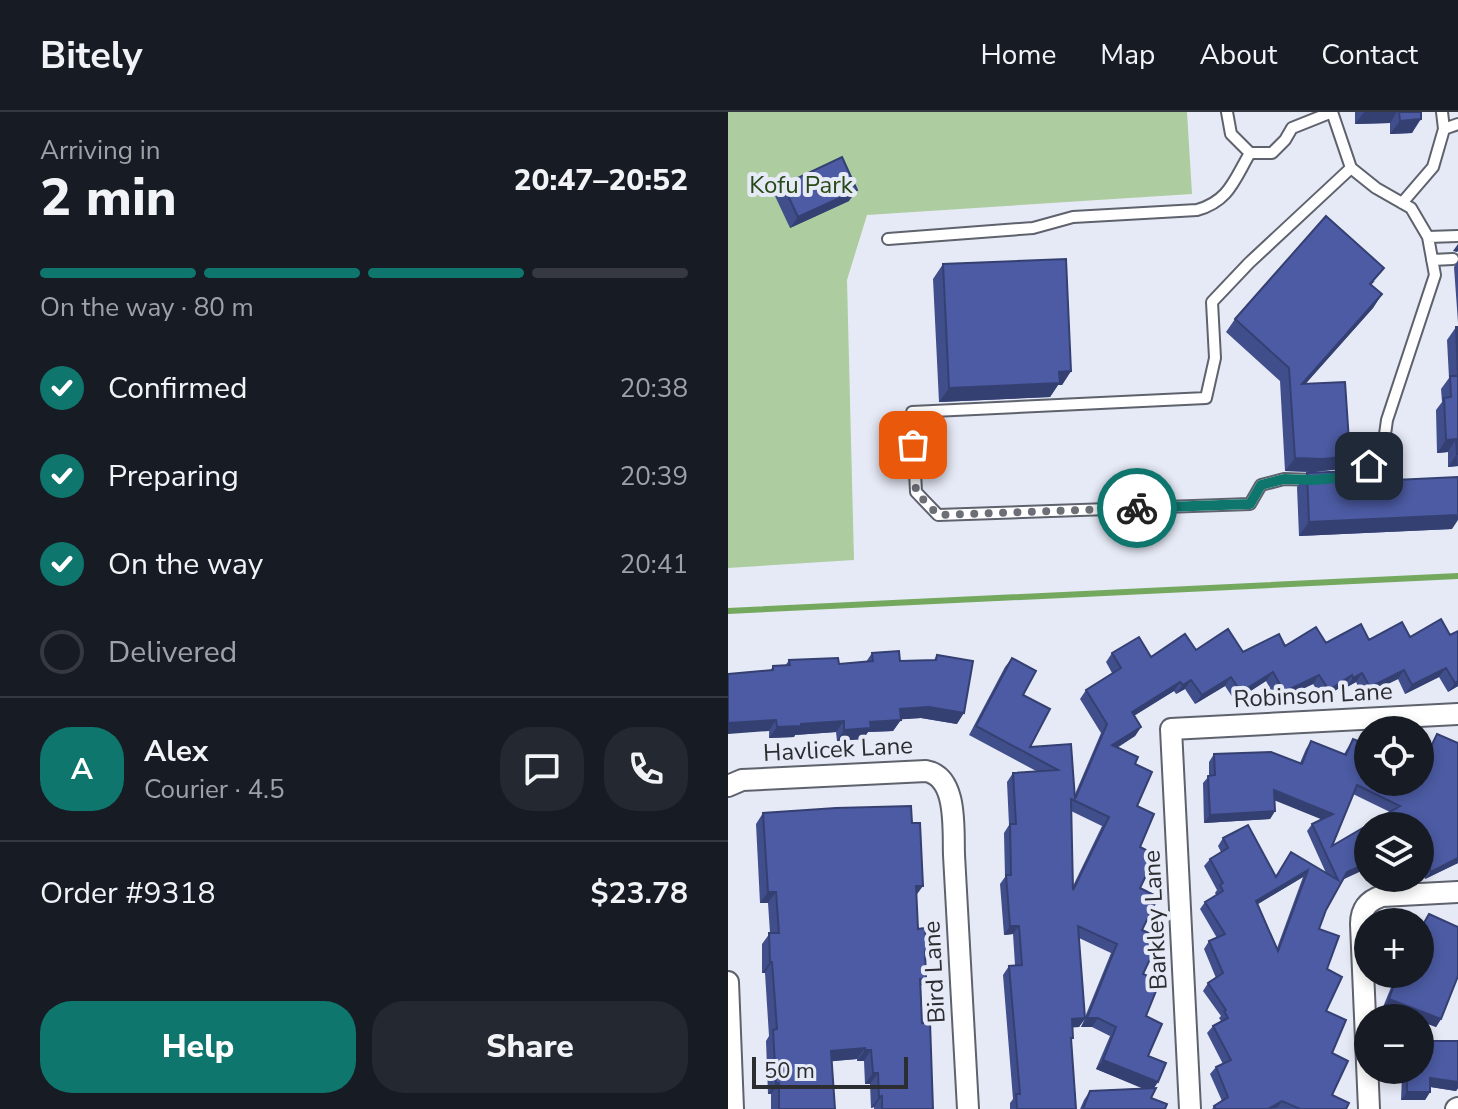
<!DOCTYPE html>
<html lang="en">
<head>
<meta charset="utf-8">
<style>
  :root { --surface:#171b24; --page:#242831; --text:#f1f3f6; --muted:#9ea1a6; --line:#363941; --accent:#0f766e }
  body { margin:0; font-family:"Nunito Sans",sans-serif; background:var(--page); color:var(--text); height:100vh; display:flex; flex-direction:column; font-size:30px; white-space:nowrap }
  * { box-sizing:border-box; margin:0 }
  p { font-size:26px; color:var(--muted) }
  .icon { flex:none; width:44px; height:44px; fill:none; stroke:currentColor; stroke-width:2; stroke-linecap:round; stroke-linejoin:round }
  .map { position:relative; flex:1; overflow:hidden }
  .side { display:flex; flex-direction:column; background:var(--surface); width:728px }
  .side>* { flex:none }
  .fabs { position:absolute; left:626px; top:604px; display:grid; gap:16px }
  .fabs a { display:grid; place-items:center; width:80px; height:80px; border-radius:50%; background:var(--surface); box-shadow:0 4px 12px #0003; font-size:40px }
  .scale { position:absolute; left:24px; bottom:20px; width:156px; box-sizing:border-box; padding-left:8px; border:4px solid #2b2d31; border-top:0; font-size:22px; line-height:28px; white-space:nowrap; color:#2b2d31; -webkit-text-stroke:6px #e6eaf6; paint-order:stroke }
  .pin { position:absolute; display:grid; place-items:center; width:68px; height:68px; color:#fff; margin:-34px; border-radius:16px; box-shadow:0 4px 12px #0006 }
  .courier { position:absolute; display:grid; place-items:center; width:80px; height:80px; margin:-40px; border:6px solid #0f766e; border-radius:50%; background:#fff; color:#222; box-shadow:0 2px 10px #0007 }
  .headline em { font-style:normal; font-weight:800 }
  .headline div { display:flex; flex-direction:column-reverse }
  .headline { display:flex; align-items:center; justify-content:space-between; height:136px; padding:0 40px }
  h1 { font-size:52px; font-weight:800; line-height:60px }
  .bar { display:grid; grid-template-columns:repeat(4,1fr); gap:12px 8px; align-content:center; height:96px; padding:0 40px }
  .bar i { height:10px; border-radius:6px; background:var(--line) }
  .bar .current { background:var(--accent) }
  .bar p { grid-column:span 4 }
  .line { display:flex; align-items:center; gap:20px; padding:0 40px; border-top:2px solid var(--line) }
  .line div { flex:1 }
  .round { display:grid; place-items:center; flex:none; width:84px; height:84px; border-radius:32px; background:var(--page) }
  ol { padding:0 40px; list-style:none }
  li { display:flex; align-items:center; gap:24px; height:88px }
  li p { margin-inline-start:auto }
  li .icon { padding:8px; border-radius:50%; background:var(--accent); color:#fff; stroke-width:4 }
  li:last-child { color:var(--muted) }
  li i { width:44px; height:44px; border:4px solid var(--line); border-radius:50% }
  .primary-button { display:flex; gap:16px; margin-top:auto; padding:16px 40px }
  .primary-button a { flex:1; height:92px; border-radius:32px; background:var(--accent); color:#fff; font-size:32px; font-weight:800; line-height:92px; text-align:center }
  .primary-button a+a { background:var(--page); color:var(--text) }
  header { display:flex; align-items:center; gap:48px; box-sizing:border-box; height:112px; padding:0 40px; background:var(--surface); border-bottom:2px solid var(--line) }
  header strong { font-size:38px }
  nav { display:flex; gap:44px; margin-inline-start:auto; font-size:28px }
  main { display:flex; flex:1; min-height:0 }
  .map>svg:first-child { display:block }
</style>
</head>
<body>
<header>
<strong>Bitely</strong>
<nav><a>Home</a><a>Map</a><a>About</a><a>Contact</a></nav>
</header>
<main>
<section class="side">
<div class="headline"><div><h1>2 min</h1><p>Arriving in</p></div><em>20:47–20:52</em></div>
<div class="bar"><i class="current"></i><i class="current"></i><i class="current"></i><i></i><p>On the way · 80 m</p></div>
<ol>
<li><svg class="icon" aria-label="check" viewBox="0 0 24 24"><path d="M5 12l5 5 9-10"/></svg>Confirmed<p>20:38</p></li>
<li><svg class="icon" aria-label="check" viewBox="0 0 24 24"><path d="M5 12l5 5 9-10"/></svg>Preparing<p>20:39</p></li>
<li><svg class="icon" aria-label="check" viewBox="0 0 24 24"><path d="M5 12l5 5 9-10"/></svg>On the way<p>20:41</p></li>
<li><i></i>Delivered</li>
</ol>
<div class="line" style="height:144px"><b class="round" style="background:var(--accent);color:#fff">A</b><div><b>Alex</b><p>Courier · 4.5</p></div><a class="round"><svg class="icon" aria-label="chat" viewBox="0 0 24 24"><path d="M4 5h16v11H9l-5 4z"/></svg></a><a class="round"><svg class="icon" aria-label="phone" viewBox="0 0 24 24"><path d="M5 4h4l2 5-3 2q2 4 5 5l2-3 5 2v4C11 20 4 13 5 4z"/></svg></a></div>
<div class="line" style="height:104px"><div>Order #9318</div><b>$23.78</b></div>
<div class="primary-button"><a>Help</a><a>Share</a></div>
</section>
<div class="map">
<svg width="730" height="997" viewBox="0 0 730 997">
  <rect width="100%" height="100%" fill="#e6eaf6"/>
  <path fill="#adcda0" d="M0,0H459L464,82L139,103L119,168L126,448L0,456Z"/>
  <g fill="none" stroke-linecap="round" stroke-linejoin="round">
    <path stroke="#74a85e" stroke-width="6" d="M0,499L730,464"/>
    <g stroke="#5e626d" stroke-width="14">
      <path id="service" d="M499,0L503,22L522,41H544L557,28L564,16L604,0
        M604,0L623,56L648,76L683,96L700,125L707,163L659,308L654,344L628,364L612,366
        M716,17L730,12
        M674,91L705,55L716,17L714,0
        M700,125L730,124
        M160,127L305,116L345,105L469,98C501,89 506,68 522,41
        M704,148L725,147
        M588,368L556,367L533,373L522,392L210,403L188,380L184,300L478,286L487,246L484,190L521,151L623,56"/>
    </g>
    <g stroke="#5e626d" stroke-width="24">
      <path id="minor" d="M0,674L14,668L198,659C230,665 225,717 226,743L240,997
        M0,870L5,997
        M462,997L443,617L730,602
        M641,997L633,812C633,797 639,789 654,784L730,780
        M728,997L730,996"/>
    </g>
    <use href="#service" stroke="#fff" stroke-width="10"/>
    <use href="#minor" stroke="#fff" stroke-width="20"/>
  </g>
  <path fill="#414e8c" fill-rule="evenodd" d="M627,0H693L684,21L662,22V11L627,12Z
    M55,73L121,89L62,116L47,84Z
    M730,149V211L726,155Z
    M215,152L343,259L334,273H330L322,285L211,290L205,167Z
    M647,169L643,173L654,182L645,196L577,272L612,357L586,360L557,359L552,269L498,220L507,207Z
    M728,215H730V354L720,355V340L709,341L708,298L714,290L713,277L721,266L719,228Z
    M579,361L624,370L724,417L571,424L569,375Z
    M730,519V574L720,580L711,565L677,582L670,567L635,584L628,570L619,575L617,572L595,587L585,572L549,589L538,569L507,589L497,574L467,592L457,577L448,582L446,579L406,603L413,615L407,624L389,636L407,652L412,735L415,862L418,904L420,944L430,970L426,976L423,986L437,997H352L356,988L362,979L415,976L368,957L382,924L364,915H353L356,908L351,915H345V926L343,929L348,997H282V991L285,987L275,863L281,854L287,853L285,822L276,823L272,772L277,765L276,721L281,713L279,670L285,661L310,660L241,623L277,555L284,546L295,583L302,635L343,632L347,682L373,621L352,587L358,578L384,561L378,550L384,541L423,545L468,538L515,540L557,534L598,531L722,523ZM343,699L374,714L345,774ZM351,826L383,841L357,905Z
    M144,541L172,549L206,548L209,543L229,612L193,606L173,607L165,619L140,620L135,627L109,629L108,620L67,623L66,625L41,626L42,559L45,554H57L61,548L111,552L138,550Z
    M709,622L730,631V751L697,767L692,756V714L616,767L598,798L591,817L599,857L598,899L604,941V983L618,997H484L486,994L494,989L482,962L488,955L495,952L479,921L485,914L493,909L491,906L493,904L475,879L480,871L488,866L476,837L481,829L489,826L472,797L477,790L488,783L487,781L489,778L476,754L482,747L493,740L490,734L495,726L547,765L563,740L598,761L579,719L584,712L594,707L547,688V699L542,707L476,711L475,671L481,664V650L486,642L572,651L578,637L583,629L616,642L625,627L640,670L700,638ZM625,682L662,700L604,734ZM575,765L549,836L530,792Z
    M35,701L188,784L190,817L199,839L197,841L198,866L193,874L194,911L205,997H146V995L143,996L142,972H137L136,949H129V947L104,949L107,997H43V982H40L38,929L41,924L37,861H34V832L42,821L40,791H32L28,712Z
    M701,802L728,870L713,907L708,915L692,909V906L655,895L668,863L666,862H692V816Z
    M730,929V976L728,979L702,975V980L697,988H673L674,963H667V958H692Z"/>
  <path fill="#354072" d="M636,0H669L662,11L627,12Z
    M693,7L684,21L662,22L672,9Z
    M129,78L121,89L62,116L70,105Z
    M730,132V139L729,140L725,139Z
    M654,182L645,196L565,286L574,272Z
    M343,259L334,273H330L322,285L211,290L221,276L331,260Z
    M728,327L720,340L709,341L718,328Z
    M729,342L730,354L720,355Z
    M622,344L612,357L586,360L557,359L567,346Z
    M730,403V408L724,417L571,424L581,410Z
    M718,556L711,565L677,582L684,573Z
    M676,558L670,567L635,584L642,575Z
    M545,560L538,569L507,589L513,580Z
    M634,561L628,570L619,575L625,566Z
    M591,563L585,572L549,589L556,580Z
    M624,563L617,572L595,587L601,578Z
    M503,565L497,574L467,592L474,583Z
    M463,568L457,577L448,582L455,573Z
    M730,569V574L720,580L727,571Z
    M452,570L446,579L398,609L404,600Z
    M201,595L236,601L229,612L193,606L164,608L172,597Z
    M48,608L41,619L0,622V611Z
    M173,608L165,619L140,620L135,627L109,629L116,618L142,610Z
    M116,609L108,620L67,623L66,625L41,626L49,615L73,612Z
    M413,615L407,624L378,642L384,633Z
    M546,678L605,702L600,710L541,686Z
    M547,699L542,707L476,711L482,703Z
    M730,746V751L697,767L703,760Z
    M640,751V756L614,768L619,760Z
    M580,758L575,765L523,796L528,789Z
    M188,774H195L187,785Z
    M40,780H48L40,791H32Z
    M282,814H291L285,822L276,823Z
    M42,850H44L37,861H34Z
    M661,887L713,907L708,915L692,909V906H683L655,895Z
    M357,906L351,915L338,916L344,907Z
    M359,906H370L364,915H353Z
    M137,936L129,947L96,950L103,939Z
    M137,938H143L136,949H129Z
    M375,948L430,970L423,980L368,957Z
    M671,958H677L674,963H667Z
    M145,961H150L142,972H137Z
    M702,966L730,970V976L728,979L697,974Z
    M48,971H51L43,982H40Z
    M679,980H702L697,988H673Z
    M154,984L146,995L143,996L151,985Z
    M554,989L549,996L540,997Z"/>
  <path fill="#4c5ba3" stroke="#354072" stroke-width="2" fill-rule="evenodd" d="M671,0H693V7L672,9Z
    M114,45L129,78L70,105L55,73Z
    M598,104L656,156L642,172L654,182L574,272L617,270L622,344L595,347L567,346L561,256L507,207Z
    M338,147L343,259L331,260L332,271L221,276L215,152Z
    M728,215H730V342H729L728,327L718,328L716,286L723,285L722,264H730Z
    M623,359L624,370L730,365V403L581,410L579,361Z
    M713,507L722,523L730,519V569L727,571L718,556L684,573L676,558L642,575L634,561L625,566L624,563L601,578L591,563L556,580L545,560L513,580L503,565L474,583L463,568L455,573L452,570L404,600L413,615L384,633L410,645L407,652L424,660L409,694L426,702L412,735L428,743L412,776L430,785L414,818L432,826L415,862L432,869L418,904L434,912L420,944L438,951L430,970L375,948L388,915L370,906H359L389,832L350,814L357,906L344,907L345,926H343L348,997H289L288,982H292L281,854L294,853L291,814H282L278,763H283L282,712H288L285,661L330,658L248,614L284,546L308,559L295,583L322,597L302,635L343,632L347,687L379,612L358,578L393,556L384,541L411,525L423,545L457,522L468,538L500,517L515,540L551,522L557,534L588,515L598,531L633,512L641,528L674,510L682,525ZM343,687L381,705L345,778Z
    M171,539L172,549L208,548L209,543L245,549L236,601L201,595L172,597L173,608L142,610L143,616L116,618V609L73,612V614L49,615L48,608L0,611V562L45,558V554L62,553L61,548L110,546L111,552L145,549L144,541Z
    M709,622L730,631V746L703,760L695,745L692,747V714H640V751L619,760L598,798L591,817L611,824L599,857L614,865L598,899L618,908L604,941L620,949L604,983L621,991L618,997H572L554,989L540,997H488L486,994L500,985L488,955L503,948L485,914L500,906L496,899L498,898L480,871L495,861L481,829L497,822L477,790L495,779L492,773L495,771L482,747L500,736L495,726L520,713L548,765L563,740L610,768L584,712L605,702L546,678L547,699L482,703L480,664L487,663L486,642L543,640L574,652L583,629L618,643L625,627L640,633V670H692V635L701,639ZM629,673L672,694L604,734ZM580,758L550,839L528,789Z
    M183,694L184,711H192L195,774H188L190,817L197,816L199,839H197L198,866L192,867L194,911L202,910L205,997H154V984L151,985L150,961H145L143,938H137V936L103,939L107,997H51V971H48L45,918L49,917L44,850H42L41,821H51L48,780H40L35,701L108,696Z
    M701,802L730,815V864L713,907L661,887L670,862H692V818Z
    M692,929H730V970L702,966V980H679V958H692Z
    M428,976L423,986L439,992L437,997H355L362,979Z"/>
  <g fill="none" stroke-linecap="round" stroke-linejoin="round">
    <path stroke="#6c6f76" stroke-width="8" stroke-dasharray="0 14.4" d="M185,333L188,380L210,403L409,396"/>
    <path stroke="#0f766e" stroke-width="10" d="M409,396L522,392L533,373L556,367L586,368L628,364L641,354"/>
  </g>
  <g text-anchor="middle" stroke-width="8" stroke-linejoin="round" paint-order="stroke">
    <g font-size="24" fill="#274916" stroke="#e6eaf6">
      <text x="73" y="81">Kofu Park</text>
    </g>
    <g font-size="24" fill="#2b2d31" stroke="#e6eaf6">
      <text transform="translate(585 583) rotate(-3)" y="8">Robinson Lane</text>
      <text transform="translate(110 637) rotate(-3)" y="8">Havlicek Lane</text>
      <text transform="translate(427 808) rotate(-93)" y="8">Barkley Lane</text>
      <text transform="translate(206 860) rotate(-93)" y="8">Bird Lane</text>
    </g>
  </g>
</svg>
<div class="fabs">
<a><svg class="icon" aria-label="locate" viewBox="0 0 24 24"><circle cx="12" cy="12" r="6"/><path d="M12 2v4M12 18v4M2 12h4M18 12h4"/></svg></a>
<a><svg class="icon" aria-label="layers" viewBox="0 0 24 24"><path d="M12 4l9 5-9 5-9-5zM3 14l9 5 9-5"/></svg></a>
<a>+</a>
<a>−</a>
</div>
<div class="scale">50 m</div>
<div class="pin" style="left:185px;top:333px;background:#ea580c"><svg class="icon" aria-label="bag" viewBox="0 0 24 24"><path d="M5 8h14l-1 12H6zM9 8a3 3 0 0 1 6 0"/></svg></div>
<div class="pin" style="left:641px;top:354px;background:#1f2937"><svg class="icon" aria-label="home" viewBox="0 0 24 24"><path d="M3 11l9-7 9 7M6 9v11h12V9"/></svg></div>
<div class="courier" style="left:409px;top:396px"><svg class="icon" aria-label="bike" viewBox="0 0 24 24"><circle cx="6" cy="16" r="4"/><circle cx="18" cy="16" r="4"/><path d="M6 16l4-8h5l3 8M10 8l3 8H6M13 5h3"/></svg></div>
</div>
</main>
</body>
</html>
